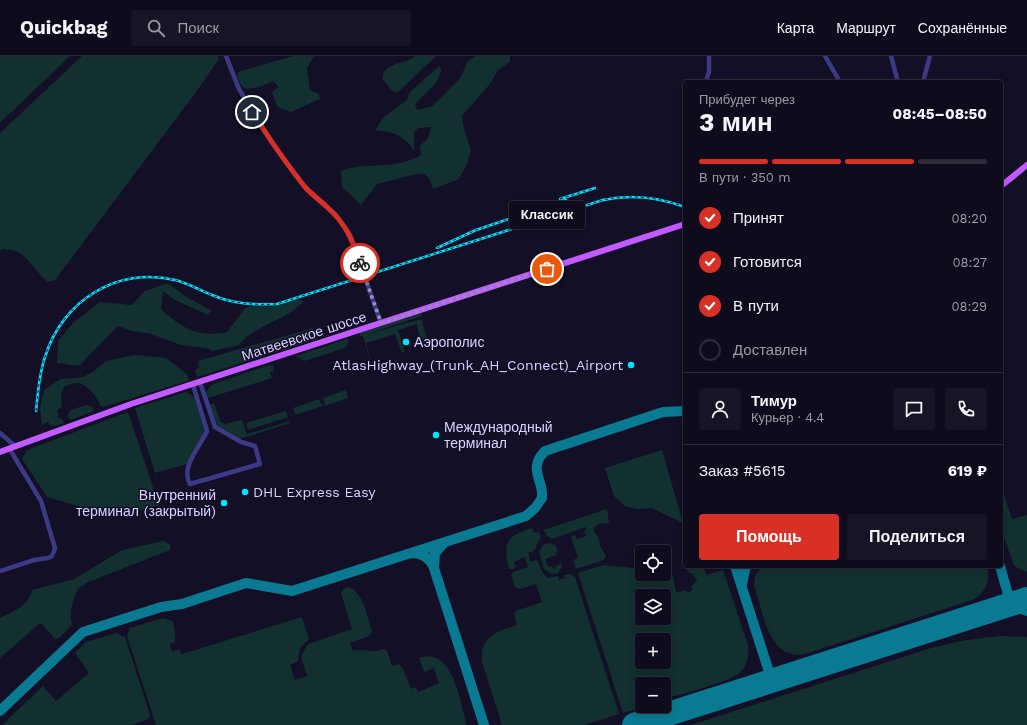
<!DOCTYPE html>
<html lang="ru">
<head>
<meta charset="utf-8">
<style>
  :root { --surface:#0e0b1c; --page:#171425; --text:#f1f3f6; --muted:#9b9ba3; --line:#2e2b3b; --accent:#d93025 }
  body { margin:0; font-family:"Work Sans",sans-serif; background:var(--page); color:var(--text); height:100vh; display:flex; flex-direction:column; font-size:15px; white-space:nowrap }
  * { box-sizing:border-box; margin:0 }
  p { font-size:13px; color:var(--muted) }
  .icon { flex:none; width:22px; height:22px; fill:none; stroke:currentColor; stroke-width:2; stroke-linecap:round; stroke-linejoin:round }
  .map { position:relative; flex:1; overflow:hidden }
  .drawer { position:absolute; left:683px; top:24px; width:320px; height:488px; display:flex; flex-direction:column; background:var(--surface); border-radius:4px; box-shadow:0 2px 10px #0003,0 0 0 1px var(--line) }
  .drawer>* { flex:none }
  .fabs { position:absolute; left:635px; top:489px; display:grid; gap:8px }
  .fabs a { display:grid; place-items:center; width:36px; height:36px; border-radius:4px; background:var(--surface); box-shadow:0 2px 10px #0003,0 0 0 1px var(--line); font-size:20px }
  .pin { position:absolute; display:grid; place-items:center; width:34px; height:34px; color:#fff; margin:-17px; border:2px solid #fff; border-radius:50%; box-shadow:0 1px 4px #0007 }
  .courier { position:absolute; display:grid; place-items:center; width:40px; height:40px; margin:-20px; border:3px solid #d93025; border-radius:50%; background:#fff; color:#222; box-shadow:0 1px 5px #0007 }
  .bubble { position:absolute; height:28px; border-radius:4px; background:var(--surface); box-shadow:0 2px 10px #0003,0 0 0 1px var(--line); font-size:13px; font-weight:700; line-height:28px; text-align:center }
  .headline em { font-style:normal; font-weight:700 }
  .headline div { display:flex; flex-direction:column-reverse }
  .headline { display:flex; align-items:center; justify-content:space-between; height:68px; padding:0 16px }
  h1 { font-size:26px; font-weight:700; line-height:30px }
  .bar { display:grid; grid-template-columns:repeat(4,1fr); gap:6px 4px; align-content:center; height:48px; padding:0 16px }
  .bar i { height:5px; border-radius:3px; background:var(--line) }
  .bar .selected { background:var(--accent) }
  .bar p { grid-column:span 4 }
  .line { display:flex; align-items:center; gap:10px; padding:0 16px; border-top:1px solid var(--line) }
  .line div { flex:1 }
  .round { display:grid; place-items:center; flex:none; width:42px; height:42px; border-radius:4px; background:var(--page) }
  ol { padding:0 16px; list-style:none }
  li { display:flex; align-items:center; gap:12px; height:44px }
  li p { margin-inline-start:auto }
  li .icon { padding:4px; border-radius:50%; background:var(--accent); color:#fff; stroke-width:4 }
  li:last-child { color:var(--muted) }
  li i { width:22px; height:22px; border:2px solid var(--line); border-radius:50% }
  .primary-button { display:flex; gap:8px; margin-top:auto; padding:8px 16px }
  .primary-button a { flex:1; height:46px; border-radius:4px; background:var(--accent); color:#fff; font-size:16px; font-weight:700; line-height:46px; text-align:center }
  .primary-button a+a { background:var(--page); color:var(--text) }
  header { display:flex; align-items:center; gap:24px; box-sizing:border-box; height:56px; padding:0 20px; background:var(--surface); border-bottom:1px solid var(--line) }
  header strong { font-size:19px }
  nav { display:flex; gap:22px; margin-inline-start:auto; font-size:14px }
  .search { width:280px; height:36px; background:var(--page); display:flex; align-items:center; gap:10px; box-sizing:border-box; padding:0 14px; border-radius:4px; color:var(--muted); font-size:15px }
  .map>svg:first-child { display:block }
</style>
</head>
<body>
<header>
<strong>Quickbag</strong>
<div class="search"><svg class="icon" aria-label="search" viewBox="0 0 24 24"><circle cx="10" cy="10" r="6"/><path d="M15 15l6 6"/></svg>Поиск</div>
<nav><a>Карта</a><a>Маршрут</a><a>Сохранённые</a></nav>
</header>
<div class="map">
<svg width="1027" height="669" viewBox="0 0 1027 669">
  <rect width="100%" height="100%" fill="#130f26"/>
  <path fill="#12302f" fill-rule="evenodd" d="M0,0H70L0,67Z
    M82,0H218L219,3L196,36L55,224L48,226C36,217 29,200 15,195C11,193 6,194 2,193L0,196V77Z
    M293,0H314L307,13L310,34L319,38L320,43L291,56L277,51L272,36L279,31L273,25C264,30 257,32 246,33C241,30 236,22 238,16Z
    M415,0H436L397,37L391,34L383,24C380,6 409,8 415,0Z
    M476,0H510V6L498,14L490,28L462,60L464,74L471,94L467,108L459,123L433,133L430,124L425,118C408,118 393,125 377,128L361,149L342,131L341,115C367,105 394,115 421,99L420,90L428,82L431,71L418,72L414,76V94C402,78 394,76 375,74L384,61L407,44L409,37L439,10L442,14L436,27L415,48L417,54L432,50L443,40L460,22L468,5Z
    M168,227L186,241L211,254L208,259L175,244L163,235L161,253C182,272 197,282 227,276L245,252L254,249L270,251L295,244L304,245C287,265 252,270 239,289L213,295L206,292L181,289L151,278L132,275L118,270L79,310L57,307L58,285L73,267L100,246L132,249L145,235Z
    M421,257L422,260L365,279L421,263L429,288L421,291L417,268L398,274L405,296L402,297L395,278L366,287L371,305L370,304L363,280H360L359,276Z
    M313,272L317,283L197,321L195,314L199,312L198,305Z
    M347,283L349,285L345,292L304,305L296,300Z
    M135,299L166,302L188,319V325L103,351L101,350C97,342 87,326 76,327C72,327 67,330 64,331L61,338L62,351L57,354L58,361L63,364L64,367L54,370L50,369L48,366L42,369L40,352L44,334L61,323L83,321L93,316L106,305Z
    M269,309L273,310L274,315L270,316L272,322L208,342L206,336L211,329Z
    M346,334L348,342L325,350L323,342Z
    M186,336L194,341L204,373L203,378L187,408L155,417L135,352Z
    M319,343L323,350L295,359L293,352Z
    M214,347L220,365L225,368L242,364L247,378L290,365V367L240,383L218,370L209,349Z
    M86,349L93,351L94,355L70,364L69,362L68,358L71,354Z
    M286,355L288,361L248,374L246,367Z
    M128,356L159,449L116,461L47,441L22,403L27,394Z
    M662,394L683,467L652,452L636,453L625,450L614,440L605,412Z
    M1001,430L1012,463L1027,459V516L1014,510L1001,473Z
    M607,453L609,467L598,468L593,474L598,481L601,492L606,499L604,504L576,513L573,504L578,502L571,481L575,479L577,483L586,480L584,475L587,473L586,471L552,483L547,480L543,474Z
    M532,472L534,477L539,476L541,481L534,495L528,497L530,506L536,504C542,509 540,517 548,522L558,520L559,524L565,522L564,519L570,518L575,521L619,658L585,669H502L483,609C477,582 496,576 517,569L514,557L516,555L542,546L536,528L520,533L515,531L511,519L513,516L528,511L525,501L514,506L516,511L513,513H509C502,486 507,480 532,472Z
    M163,485L170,488V494L86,527C84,530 81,530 79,532C74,538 67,562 73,568L58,583L54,582L42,568H39L0,602V562C13,555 29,550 32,534L74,523L122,494Z
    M550,487L555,489L558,495L556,496L557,499L545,503L548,511L552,510L553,513L561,507L562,510L558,517L552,518L544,513L539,496L543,489Z
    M642,508V518H664V508L673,520L676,537L685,534L688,537L693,534L691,531L697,524L691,517L687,516L688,513L696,510H703L707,519L723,514L748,589C749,599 748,608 741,616C730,626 681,638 664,643V628H642V650H644L623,657L578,517L603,509L633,512ZM642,540H664V562H642ZM642,584H664V606H642Z
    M762,510H987C991,524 986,537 972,544L805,598C768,605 763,555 754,529L755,520Z
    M349,531C364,538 367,560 372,575L369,580L350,587L353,595C365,592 370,598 384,593L387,595L392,610L399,608L403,613L411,633L416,631L418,636L439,627L434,612L424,616L419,602C453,590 460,646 467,669H156L127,580L130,572L163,562L173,565L175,576V586L170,588L172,596L179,593L182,598L302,561L309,583L300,592L298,605L290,609L295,624L307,620L301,600L308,588L352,573L341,537L344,532Z
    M116,577L125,581L150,659L149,663L132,669H2L43,630L56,645L89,617L75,597L86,586Z
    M1001,580L1027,581V669H691L931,592L966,584Z"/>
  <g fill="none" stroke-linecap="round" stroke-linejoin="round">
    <path stroke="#0a7a92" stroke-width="10" d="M411,497C422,497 430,502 434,512L435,497L444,487
      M735,510L772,625
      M1000,510L1011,549L1027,555
      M434,512L484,669
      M742,528L746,510
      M0,655L83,576L161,551L182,548L246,527L292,535L526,460L535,452L542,442C544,424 527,413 545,395L663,356L685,355"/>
    <path stroke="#0a7a92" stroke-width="24" d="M634,669L1027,543"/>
    <path stroke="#3d3a85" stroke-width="4.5" d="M226,0L239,33L272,87L306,132L336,159L350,179L381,267
      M825,0L840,26
      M891,0L898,26
      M702,26L706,25L709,16V0
      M923,26L930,0
      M685,29V31
      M193,329L207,375C200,391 180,411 190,428L260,408L255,390L241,386L215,371L200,326
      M0,377L15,390
      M0,515L34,504L48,502L52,500L55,492L41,445L9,392"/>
    <path stroke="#c25bff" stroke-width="6" d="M1001,130L1027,109
      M0,396L131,348L685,168"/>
    <g stroke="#00e5ff" stroke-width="2.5">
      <path id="rail" d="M560,143L595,132
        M437,192L476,174L566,144
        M36,355C38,337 39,318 45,301C62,245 117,210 175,224C188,227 199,234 212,239C233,248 254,249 277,248L603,144C631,138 658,141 685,151"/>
    </g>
    <use href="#rail" stroke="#130f26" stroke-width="1" stroke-dasharray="3" stroke-linecap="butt"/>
  </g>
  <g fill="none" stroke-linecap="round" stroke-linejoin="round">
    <path stroke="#948fb3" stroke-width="4" stroke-dasharray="0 7.2" d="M360,207L381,267L547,213"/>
    <path stroke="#d93025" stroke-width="5" d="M252,56C269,82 286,108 305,131C312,139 321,145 328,152C346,168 353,185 360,207"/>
  </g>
  <g fill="#00e5ff" stroke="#130f26" stroke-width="1.5">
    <circle cx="406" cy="286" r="4"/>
    <circle cx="631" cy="309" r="4"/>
    <circle cx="436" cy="379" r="4"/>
    <circle cx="245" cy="436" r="4"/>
    <circle cx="224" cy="447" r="4"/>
  </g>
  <g text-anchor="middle" stroke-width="3" stroke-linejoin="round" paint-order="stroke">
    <g font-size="14" fill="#d9d4ff" stroke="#130f26">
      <text transform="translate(304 280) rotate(-18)" y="5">Матвеевское шоссе</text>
    </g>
    <g font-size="14" fill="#d9d4ff" stroke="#130f26" text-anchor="start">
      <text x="414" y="291">Аэрополис</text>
      <text x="623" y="314" text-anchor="end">AtlasHighway_(Trunk_AH_Connect)_Airport</text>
      <text x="444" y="376">Международный<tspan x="444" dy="16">терминал</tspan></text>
      <text x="253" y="441">DHL Express Easy</text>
      <text x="216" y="444" text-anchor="end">Внутренний<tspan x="216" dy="16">терминал (закрытый)</tspan></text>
    </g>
  </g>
</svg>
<div class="fabs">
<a><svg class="icon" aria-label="locate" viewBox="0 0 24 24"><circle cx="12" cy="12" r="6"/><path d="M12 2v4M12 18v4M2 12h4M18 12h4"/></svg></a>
<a><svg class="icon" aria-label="layers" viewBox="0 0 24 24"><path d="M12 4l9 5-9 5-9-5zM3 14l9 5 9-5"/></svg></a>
<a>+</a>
<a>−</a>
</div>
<div class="pin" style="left:547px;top:213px;background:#ea580c"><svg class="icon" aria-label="bag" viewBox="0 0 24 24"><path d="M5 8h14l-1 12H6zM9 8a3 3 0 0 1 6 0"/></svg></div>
<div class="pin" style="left:252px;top:56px;background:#1f2937"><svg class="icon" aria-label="home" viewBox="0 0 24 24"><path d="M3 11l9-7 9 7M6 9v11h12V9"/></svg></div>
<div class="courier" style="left:360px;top:207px"><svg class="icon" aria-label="bike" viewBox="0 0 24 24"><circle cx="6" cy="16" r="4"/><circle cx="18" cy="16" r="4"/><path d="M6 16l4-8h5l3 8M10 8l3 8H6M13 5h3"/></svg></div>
<div class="bubble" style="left:509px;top:145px;width:76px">Классик</div>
<section class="drawer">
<div class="headline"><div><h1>3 мин</h1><p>Прибудет через</p></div><em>08:45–08:50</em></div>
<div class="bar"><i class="selected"></i><i class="selected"></i><i class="selected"></i><i></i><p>В пути · 350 m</p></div>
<ol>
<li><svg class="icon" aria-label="check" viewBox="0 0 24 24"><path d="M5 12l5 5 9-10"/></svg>Принят<p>08:20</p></li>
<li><svg class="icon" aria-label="check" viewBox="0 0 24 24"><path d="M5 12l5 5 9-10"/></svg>Готовится<p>08:27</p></li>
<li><svg class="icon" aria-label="check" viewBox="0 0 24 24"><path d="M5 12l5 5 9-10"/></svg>В пути<p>08:29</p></li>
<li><i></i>Доставлен</li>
</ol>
<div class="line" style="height:72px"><a class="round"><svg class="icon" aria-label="person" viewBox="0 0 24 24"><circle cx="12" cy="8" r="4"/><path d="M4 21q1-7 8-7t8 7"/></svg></a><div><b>Тимур</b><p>Курьер · 4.4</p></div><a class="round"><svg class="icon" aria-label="chat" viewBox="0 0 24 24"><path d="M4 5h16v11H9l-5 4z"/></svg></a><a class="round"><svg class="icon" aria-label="phone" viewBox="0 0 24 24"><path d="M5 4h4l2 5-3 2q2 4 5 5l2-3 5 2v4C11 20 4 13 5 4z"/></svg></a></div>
<div class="line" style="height:52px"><div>Заказ #5615</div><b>619 ₽</b></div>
<div class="primary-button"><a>Помощь</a><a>Поделиться</a></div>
</section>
</div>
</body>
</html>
